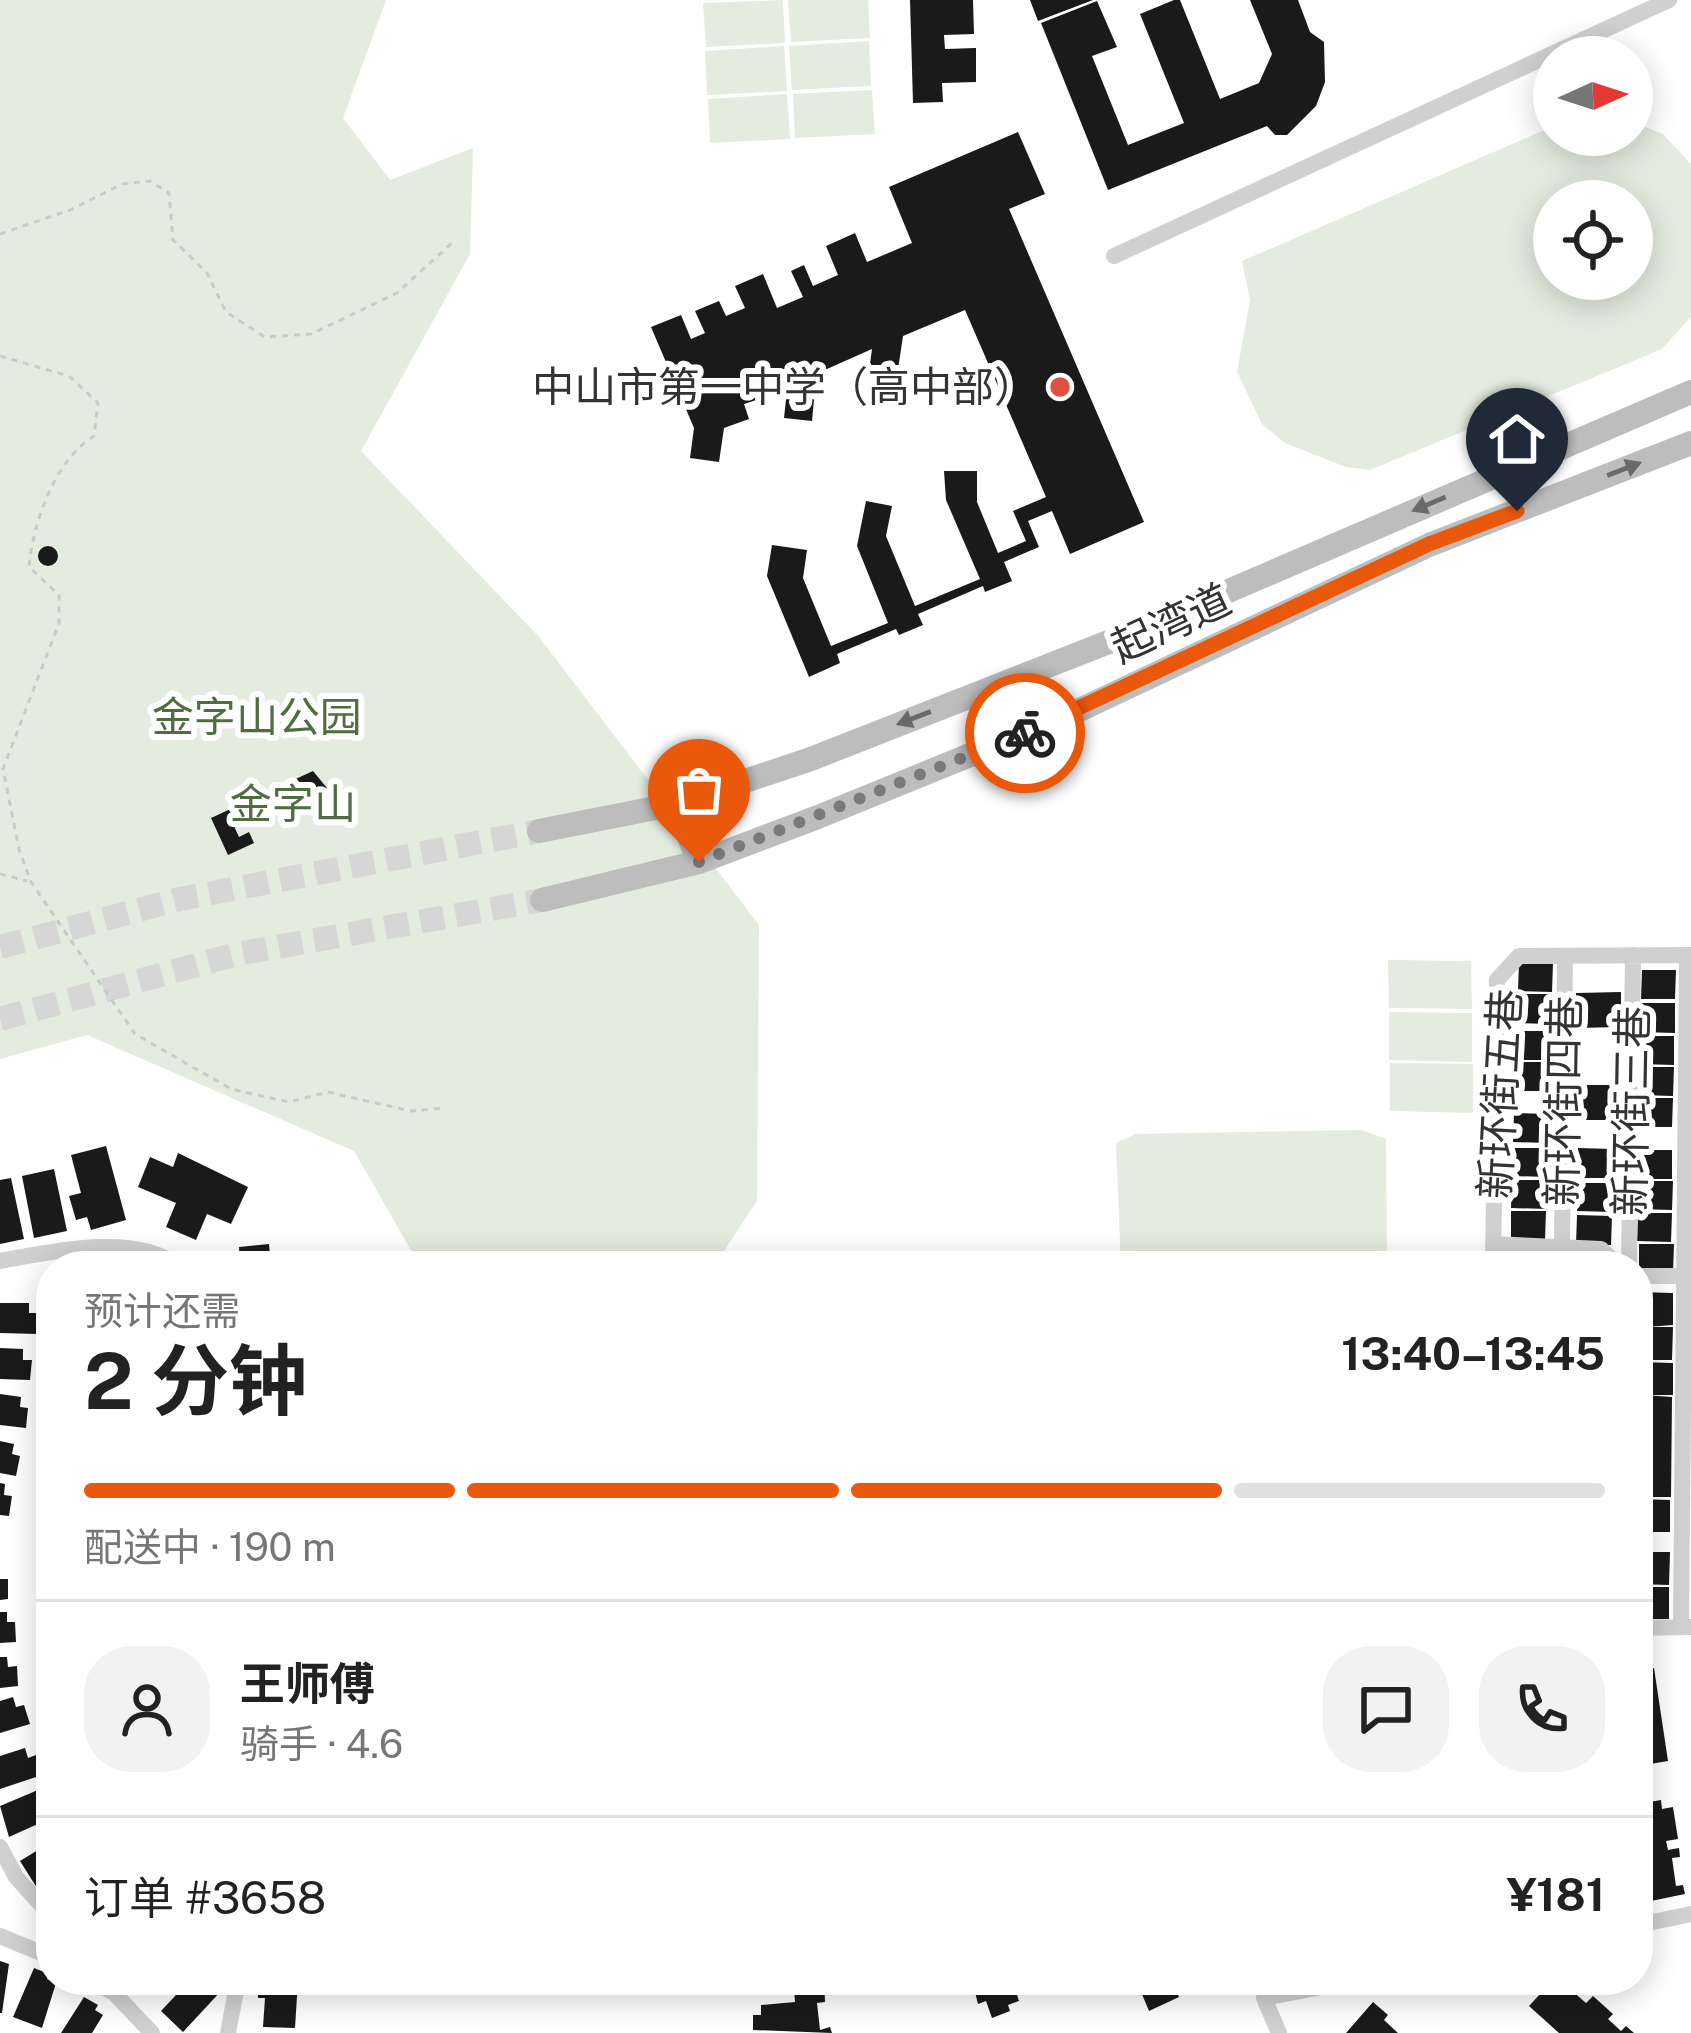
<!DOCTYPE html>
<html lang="zh">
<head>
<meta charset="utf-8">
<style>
  :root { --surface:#fff; --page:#f2f2f2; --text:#222; --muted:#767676; --line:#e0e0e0; --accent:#ea580c }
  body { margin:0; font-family:"Public Sans","Noto Sans SC",sans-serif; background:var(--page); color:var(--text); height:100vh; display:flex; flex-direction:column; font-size:45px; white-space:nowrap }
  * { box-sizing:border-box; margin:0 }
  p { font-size:39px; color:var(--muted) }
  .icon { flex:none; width:66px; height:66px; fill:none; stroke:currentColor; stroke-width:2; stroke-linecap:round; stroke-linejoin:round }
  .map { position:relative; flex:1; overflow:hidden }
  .drawer { position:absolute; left:36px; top:1251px; width:1617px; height:744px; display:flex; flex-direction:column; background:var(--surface); border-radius:48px; box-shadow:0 6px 30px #0003 }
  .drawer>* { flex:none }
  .needle { width:78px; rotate:87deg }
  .controls { position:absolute; left:1533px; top:36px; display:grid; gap:24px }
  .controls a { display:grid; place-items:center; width:120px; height:120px; border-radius:50%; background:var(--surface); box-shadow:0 6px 30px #0003; font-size:60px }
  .pin { position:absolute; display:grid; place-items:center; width:102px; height:102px; color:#fff; margin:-123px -51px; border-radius:50% 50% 50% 0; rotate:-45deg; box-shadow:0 0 12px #0007 }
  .pin .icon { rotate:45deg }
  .courier { position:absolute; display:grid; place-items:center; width:120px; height:120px; margin:-60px; border:9px solid #ea580c; border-radius:50%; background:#fff; color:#222; box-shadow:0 3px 15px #0007 }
  .head em { font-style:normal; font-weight:700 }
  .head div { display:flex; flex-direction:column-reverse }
  .head { display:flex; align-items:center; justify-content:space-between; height:204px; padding:0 48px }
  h1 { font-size:78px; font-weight:700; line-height:90px }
  .bar { display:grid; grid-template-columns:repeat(4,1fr); gap:18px 12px; align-content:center; height:144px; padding:0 48px }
  .bar i { height:15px; border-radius:9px; background:var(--line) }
  .bar .active { background:var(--accent) }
  .bar p { grid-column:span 4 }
  .line { display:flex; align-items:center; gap:30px; padding:0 48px; border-top:3px solid var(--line) }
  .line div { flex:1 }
  .round { display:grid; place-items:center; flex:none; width:126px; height:126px; border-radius:48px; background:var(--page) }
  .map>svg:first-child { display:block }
</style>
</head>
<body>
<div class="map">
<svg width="1691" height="2033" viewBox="0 0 1691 2033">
  <rect width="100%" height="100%" fill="#fff"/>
  <path fill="#e4ebdf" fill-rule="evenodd" d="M0,0H386L343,118L390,180L473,148L470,254L361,451L539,637L759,925L757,1201L714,1266H420L354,1151L87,1035L0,1059Z
    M783,0L785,43L706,47L703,3Z
    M788,0H868L870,38L791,42Z
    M869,41L871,86L792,90L789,46Z
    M784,46L787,91L707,95L705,51Z
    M872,90L875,134L795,138L793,94Z
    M787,94L790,139L710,143L708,99Z
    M1632,117L1635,123L1663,134L1691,164V317L1662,349L1370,470L1346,467L1285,443L1262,424L1237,372L1250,300L1242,261L1554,126V135H1632ZM1554,201H1632V279H1554Z
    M1388,960L1471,961L1472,1009L1389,1008Z
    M1389,1012L1472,1013V1062L1389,1060Z
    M1390,1063L1473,1064V1113L1390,1111Z
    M1361,1130L1386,1139L1387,1266H1121L1116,1143L1136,1134Z"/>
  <path fill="#1a1a1a" d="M910,0H973L974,34L944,35L945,49L976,48V82L942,83L943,102L913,103Z
    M1030,0H1093L1038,21Z
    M1174,0H1180L1220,99L1259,83L1272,54L1250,0H1298L1310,32L1324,42L1325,82L1316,106L1287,135H1275L1267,126L1108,190L1041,23L1097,1L1117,47L1092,56L1128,145L1184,123L1140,14Z
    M1018,132L1045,194L1009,209L1144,522L1070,554L1052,511L1028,521L1039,547L1004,562L1012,581L985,592L983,586L918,614L923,625L899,635L896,629L837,654L840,663L809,677L767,576L772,545L807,550L803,578L831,646L888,623L857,546L866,501L892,506L886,536L915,606L980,579L946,500L944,471H977V502L998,553L1026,541L1013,511L1046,497L965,310L903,336L896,383L868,379L872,349L809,377L815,389L812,421L784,418L787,390L744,404L749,419L724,428L719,462L690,458L694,428L651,327L681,315L691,339L705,333L695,311L719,301L726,316L745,308L735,286L763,274L777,308L803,297L791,271L804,265L813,286L838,275L826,246L855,233L867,262L912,243L889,187Z
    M38 556a10 10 0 1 1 20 0a10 10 0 1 1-20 0Z
    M313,771L327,788L251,824L248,817L233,824L239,837L249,832L254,843L228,855L211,818Z
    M1519,962L1553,963L1552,992L1518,991Z
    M1642,970H1676L1675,999H1641Z
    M1621,992V1027L1576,1028V993Z
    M1518,994H1552L1551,1024L1517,1023Z
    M1641,1003H1675V1033L1640,1032Z
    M1517,1031H1551L1550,1060H1516Z
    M1640,1036H1674V1065L1639,1064Z
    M1516,1062H1550L1549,1091H1515Z
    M1639,1067H1674L1673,1096L1639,1095Z
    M1575,1085H1620V1120H1575Z
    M1639,1098H1673L1672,1127H1638Z
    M1514,1113L1548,1114L1547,1143L1513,1142Z
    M106,1146L126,1220L91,1230L87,1217L76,1220L69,1196L81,1193L71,1155Z
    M1514,1148H1548L1547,1177L1513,1176Z
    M1578,1148L1613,1149L1612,1178H1578Z
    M1638,1150H1672V1179H1638Z
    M178,1153L248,1187L231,1224L207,1214L196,1240L166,1227L176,1203L138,1187L150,1157L173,1167Z
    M54,1169L67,1231L34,1238L22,1176Z
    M11,1178L24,1239L0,1244V1180Z
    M1512,1180H1547L1546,1209L1511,1208Z
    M1639,1181H1673L1672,1210L1638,1209Z
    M1578,1183H1612V1212L1577,1211Z
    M1511,1211H1546L1545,1240H1511Z
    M1638,1213H1672L1671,1242L1637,1241Z
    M1577,1215L1612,1216L1611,1245L1576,1244Z
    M269,1244L271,1266H240L239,1247Z
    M1639,1244H1674L1673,1273H1639Z
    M1638,1292L1673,1293V1325L1646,1327H1673L1672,1360H1638Z
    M0,1303H29V1313H38V1334L0,1333Z
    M0,1348L23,1349V1360H32L30,1380L0,1379Z
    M1638,1362L1673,1363V1395H1643L1672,1397L1671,1497H1638Z
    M0,1394L21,1397L20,1407L28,1408L26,1428L0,1425Z
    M0,1441L14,1444L12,1454L20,1456L16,1476L0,1473Z
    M0,1483L5,1484L4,1495L12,1496L9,1516L0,1515Z
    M1638,1499L1670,1500V1532H1638Z
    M1638,1552H1670L1669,1585L1638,1584Z
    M0,1579H8V1599L0,1600Z
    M1638,1587H1669V1619H1638Z
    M0,1612H7V1622H15L16,1642L0,1643Z
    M0,1657H7L8,1667L17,1666L18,1686L0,1688Z
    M1654,1668L1668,1761L1638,1766V1671Z
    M13,1697L16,1707L24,1705L30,1724L0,1733V1701Z
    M25,1748L28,1758L36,1755L42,1775L0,1789V1756Z
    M38,1790L42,1799L50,1796L51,1818L9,1837L0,1806Z
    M1661,1800L1662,1809L1673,1807L1678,1839L1666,1841L1668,1850L1679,1848L1680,1857L1672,1858L1676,1886L1683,1885L1685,1894L1651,1901L1638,1804Z
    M51,1842V1879L37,1888L20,1861Z
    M0,1961L9,1964L2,2013H0Z
    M34,1968L49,1974L47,1979L56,1983L42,2028L13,2017Z
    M130,1980H157L145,1994Z
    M190,1980H211L222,1990L183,2032L161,2011Z
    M268,1980H298L295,2028L263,2027L265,1998H258V1982Z
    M787,1980H824L825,2002L817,2003L820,2030L830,2027L832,2033L753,2030V2015H761V2005L795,2002L794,1988H787Z
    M943,1980H974L975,1983L944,1986Z
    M980,1980H1012L1019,2001L1008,2005L1010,2011L992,2018L986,2001L978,2004L975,1992L982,1990Z
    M1136,1980H1172L1179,1997L1149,2011Z
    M1553,1980H1569L1575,1985L1571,1990L1586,2003L1593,1996L1613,2014L1608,2019L1621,2031L1626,2026L1634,2033H1559L1529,2006Z
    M84,1997L98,2005L95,2010L103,2015L92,2033H61Z
    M1373,2002L1388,2015L1384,2020L1398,2033H1346Z"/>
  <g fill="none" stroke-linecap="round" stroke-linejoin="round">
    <path stroke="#d6d6d6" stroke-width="24" stroke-dasharray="24 12" stroke-linecap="butt" d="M0,947L180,899L539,831
      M0,1019L237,954L542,900"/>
    <path stroke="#cacaca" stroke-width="3" stroke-dasharray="6 6" stroke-linecap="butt" d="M0,234L70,210L122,184L150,181L169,193L173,240L207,273L226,312L265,337L311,334L397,293L453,242
      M0,356L69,376L98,403L94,436C55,460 33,522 29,567L59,595V623L3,769L19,849L31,882L135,1034L231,1089L289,1102L328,1092L411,1111L446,1108
      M0,874L27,881"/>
    <path stroke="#d0d0d0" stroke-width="16" d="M1114,256L1669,0
      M1493,1244L1601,1249L1618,1266
      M1562,1247L1565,956
      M0,1261C50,1252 135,1232 178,1266
      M1493,1266L1497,980L1519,956L1691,955
      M1629,1266L1633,955
      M1638,1276H1690
      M1681,1627L1687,955
      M1638,1628L1690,1627
      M0,1847L16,1877L51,1916
      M1638,1925L1691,1914
      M0,1936L51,1957
      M92,1980L114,1993L152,2033
      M228,2033L238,1980
      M1279,2033L1264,1998L1357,1980"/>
    <path stroke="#bdbdbd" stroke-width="24" d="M676,804L699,862
      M539,831L676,804L811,759L1124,636L1691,392
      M542,900L699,862L818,817L1071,714L1429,545L1691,443"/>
  </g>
  <defs><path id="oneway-solid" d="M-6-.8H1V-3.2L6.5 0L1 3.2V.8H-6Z" transform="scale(3)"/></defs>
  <g fill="#6a6a6a">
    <use href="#oneway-solid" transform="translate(1624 469) rotate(-21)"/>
    <use href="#oneway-solid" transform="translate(1429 504) rotate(157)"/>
    <use href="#oneway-solid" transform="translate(914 718) rotate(159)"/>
  </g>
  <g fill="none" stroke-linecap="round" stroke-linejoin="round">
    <path stroke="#7a7a7a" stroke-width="12" stroke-dasharray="0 21.6" d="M699,862L1025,733"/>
    <path stroke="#ea580c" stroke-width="15" d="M1025,733L1429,544L1517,511"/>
  </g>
  <circle fill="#df5040" stroke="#fff" stroke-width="4.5" cx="1060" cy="387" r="12"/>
  <g text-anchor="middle" stroke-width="12" stroke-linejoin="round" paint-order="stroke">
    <g font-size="42" fill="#333" stroke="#fff" text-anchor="end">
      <text x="1036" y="402">中山市第一中学（高中部）</text>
    </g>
    <g font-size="42" fill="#333" stroke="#fff">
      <text transform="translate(1171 623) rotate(-25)" y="15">起湾道</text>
      <text transform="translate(1500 1094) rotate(-87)" y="15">新环街五巷</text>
      <text transform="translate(1563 1101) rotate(-89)" y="15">新环街四巷</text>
      <text transform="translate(1631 1111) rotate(-89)" y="15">新环街三巷</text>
    </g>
    <g font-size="42" fill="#4e6e41" stroke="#fff">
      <text x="257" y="732">金字山公园</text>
      <text x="293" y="819">金字山</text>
    </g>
  </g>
</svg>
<div class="controls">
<a><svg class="needle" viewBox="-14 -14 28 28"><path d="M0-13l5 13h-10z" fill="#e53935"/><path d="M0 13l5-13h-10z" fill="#767676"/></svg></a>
<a><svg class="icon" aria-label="locate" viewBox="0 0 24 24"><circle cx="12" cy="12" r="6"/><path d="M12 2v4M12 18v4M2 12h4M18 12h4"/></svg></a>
</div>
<div class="pin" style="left:699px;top:862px;background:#ea580c"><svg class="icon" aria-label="bag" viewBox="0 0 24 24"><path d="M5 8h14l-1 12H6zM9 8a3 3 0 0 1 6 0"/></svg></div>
<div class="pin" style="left:1517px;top:511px;background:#1f2937"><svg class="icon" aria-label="home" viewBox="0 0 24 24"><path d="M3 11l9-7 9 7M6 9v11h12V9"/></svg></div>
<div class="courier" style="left:1025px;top:733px"><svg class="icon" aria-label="bike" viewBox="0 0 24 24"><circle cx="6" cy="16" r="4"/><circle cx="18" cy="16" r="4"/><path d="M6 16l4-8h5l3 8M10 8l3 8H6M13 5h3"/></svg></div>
<section class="drawer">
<div class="head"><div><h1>2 分钟</h1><p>预计还需</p></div><em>13:40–13:45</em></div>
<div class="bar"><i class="active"></i><i class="active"></i><i class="active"></i><i></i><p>配送中 · 190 m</p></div>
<div class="line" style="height:216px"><a class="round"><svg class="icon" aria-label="person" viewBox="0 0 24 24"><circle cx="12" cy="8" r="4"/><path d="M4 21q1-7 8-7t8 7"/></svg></a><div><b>王师傅</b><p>骑手 · 4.6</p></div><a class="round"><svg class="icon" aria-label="chat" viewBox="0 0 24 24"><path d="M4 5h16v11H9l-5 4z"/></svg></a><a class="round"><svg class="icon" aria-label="phone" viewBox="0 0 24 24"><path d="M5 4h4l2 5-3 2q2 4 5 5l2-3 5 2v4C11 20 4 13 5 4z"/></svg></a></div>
<div class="line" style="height:156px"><div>订单 #3658</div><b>¥181</b></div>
</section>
</div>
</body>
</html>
